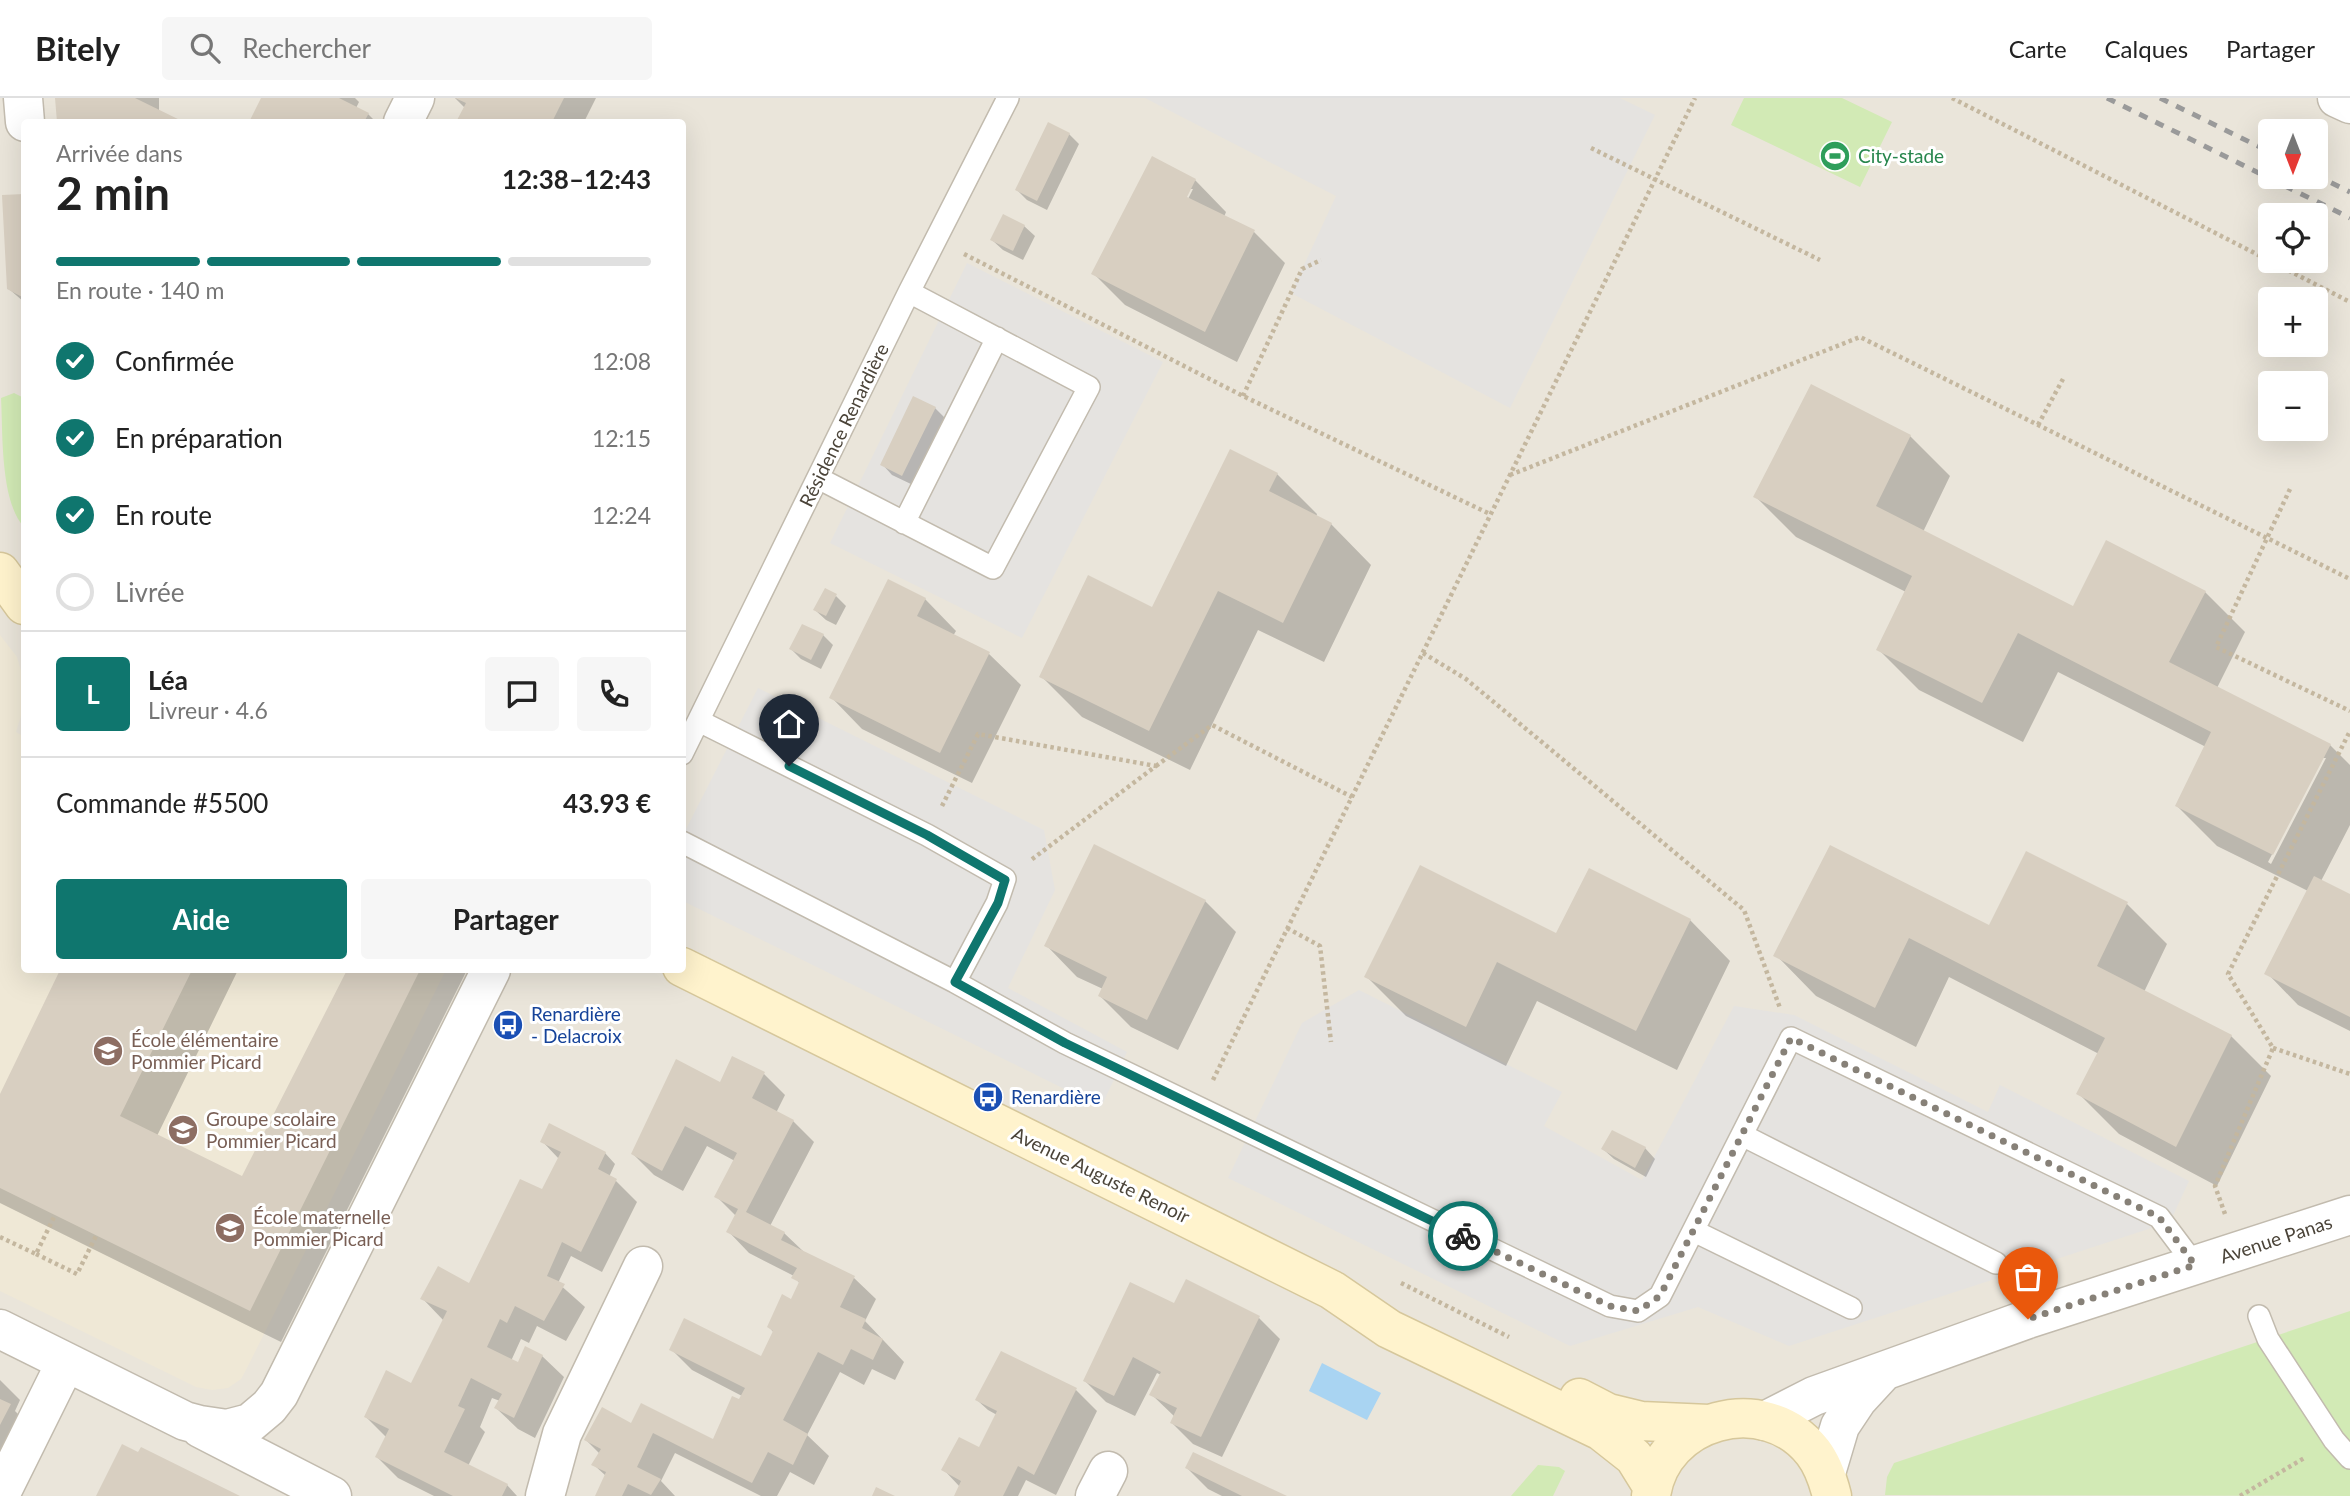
<!DOCTYPE html>
<html lang="fr">
<head>
<meta charset="utf-8">
<style>
  :root { --surface:#fff; --page:#f6f6f6; --text:#222; --muted:#767676; --line:#e0e0e0; --accent:#0f766e }
  body { margin:0; font-family:Lato,sans-serif; background:var(--page); color:var(--text); height:100vh; display:flex; flex-direction:column; font-size:26px; white-space:nowrap }
  * { box-sizing:border-box; margin:0 }
  p { font-size:23px; color:var(--muted) }
  .icon { flex:none; width:38px; height:38px; fill:none; stroke:currentColor; stroke-width:2; stroke-linecap:round; stroke-linejoin:round }
  .map { position:relative; flex:1; overflow:hidden }
  .sheet { position:absolute; left:21px; top:21px; width:665px; height:854px; display:flex; flex-direction:column; background:var(--surface); border-radius:7px; box-shadow:0 7px 28px #0002 }
  .sheet>* { flex:none }
  .needle { width:46px; rotate:180deg }
  .buttons { position:absolute; left:2258px; top:21px; display:grid; gap:14px }
  .buttons a { display:grid; place-items:center; width:70px; height:70px; border-radius:7px; background:var(--surface); box-shadow:0 7px 28px #0002; font-size:35px }
  .pin { position:absolute; display:grid; place-items:center; width:60px; height:60px; color:#fff; margin:-72px -30px; border-radius:50% 50% 50% 0; rotate:-45deg; box-shadow:0 0 7px #0007 }
  .pin .icon { rotate:45deg }
  .courier { position:absolute; display:grid; place-items:center; width:70px; height:70px; margin:-35px; border:5px solid #0f766e; border-radius:50%; background:#fff; color:#222; box-shadow:0 2px 9px #0007 }
  .overview em { font-style:normal; font-weight:700 }
  .overview div { display:flex; flex-direction:column-reverse }
  .overview { display:flex; align-items:center; justify-content:space-between; height:119px; padding:0 35px }
  h1 { font-size:46px; font-weight:700; line-height:52px }
  .bar { display:grid; grid-template-columns:repeat(4,1fr); gap:10px 7px; align-content:center; height:84px; padding:0 35px }
  .bar i { height:9px; border-radius:5px; background:var(--line) }
  .bar .active { background:var(--accent) }
  .bar p { grid-column:span 4 }
  .line { display:flex; align-items:center; gap:18px; padding:0 35px; border-top:2px solid var(--line) }
  .line div { flex:1 }
  .round { display:grid; place-items:center; flex:none; width:74px; height:74px; border-radius:7px; background:var(--page) }
  ol { padding:0 35px; list-style:none }
  li { display:flex; align-items:center; gap:21px; height:77px }
  li p { margin-inline-start:auto }
  li .icon { padding:7px; border-radius:50%; background:var(--accent); color:#fff; stroke-width:4 }
  li:last-child { color:var(--muted) }
  li i { width:38px; height:38px; border:4px solid var(--line); border-radius:50% }
  .action { display:flex; gap:14px; margin-top:auto; padding:14px 35px }
  .action a { flex:1; height:80px; border-radius:7px; background:var(--accent); color:#fff; font-size:28px; font-weight:700; line-height:80px; text-align:center }
  .action a+a { background:var(--page); color:var(--text) }
  header { display:flex; align-items:center; gap:42px; box-sizing:border-box; height:98px; padding:0 35px; background:var(--surface); border-bottom:2px solid var(--line) }
  header strong { font-size:33px }
  nav { display:flex; gap:38px; margin-inline-start:auto; font-size:24px }
  .search { width:490px; height:63px; background:var(--page); display:flex; align-items:center; gap:18px; box-sizing:border-box; padding:0 24px; border-radius:7px; color:var(--muted); font-size:26px }
  .map>svg:first-child { display:block }
</style>
</head>
<body>
<header>
<strong>Bitely</strong>
<div class="search"><svg class="icon" aria-label="search" viewBox="0 0 24 24"><circle cx="10" cy="10" r="6"/><path d="M15 15l6 6"/></svg>Rechercher</div>
<nav><a>Carte</a><a>Calques</a><a>Partager</a></nav>
</header>
<div class="map">
<svg width="2350" height="1398" viewBox="0 0 2350 1398">
  <rect width="100%" height="100%" fill="#f6f3ec"/>
  <path fill="#eae5da" fill-rule="evenodd" d="M0,0H2350V1398H0ZM24,24H682V872H24ZM2270,33H2315V79H2270ZM2270,117H2315V163H2270ZM2270,201H2315V247H2270ZM2270,285H2315V331H2270Z"/>
  <path fill="#efe8d6" d="M0,537L17,559L24,583L23,611L16,634L24,639V872H446L246,1272L241,1281L228,1290L212,1292L196,1289L0,1193Z"/>
  <path fill="#d2eab5" d="M1744,0H1842L1892,24L1860,89L1731,27Z
    M14,295L24,300V429C0,403 3,335 1,300Z
    M2350,1213V1398L1885,1397L1887,1379L1894,1365Z
    M1538,1367L1559,1369L1565,1373L1553,1398H1511Z"/>
  <path fill="#e5e3e0" d="M1145,0H1620L1655,17L1510,310L1291,195L1336,98Z
    M967,165L1163,264L1022,540L830,445Z
    M758,590L1044,732L1055,792L1008,890L1127,954L1101,1009L683,803L682,739Z
    M1359,892L1562,994L1544,1028L1642,1082L1734,908L1794,917L1988,1014L2000,987L2189,1083L2170,1124L1789,1248L1698,1209L1570,1248L1228,1080L1302,925Z"/>
  <path fill="#a9d4f2" d="M1322,1265L1381,1295L1367,1322L1309,1293Z"/>
  <path fill="#0003" fill-rule="evenodd" d="M57,0H159V14L180,24H59Z
    M263,0H355L359,4L356,10L368,16L376,24H251Z
    M455,0H596L584,24H458L465,10Z
    M1069,36L1079,46L1047,112L1027,102L1017,92Z
    M1195,82L1226,114L1224,119L1254,134L1285,165L1237,264L1125,207L1094,176ZM1189,91H1193L1185,107L1182,106Z
    M24,97V204L9,191L3,99Z
    M1024,128L1035,138L1023,162L1003,152L992,142Z
    M935,310L945,320L913,387L892,377L882,366Z
    M1910,338L1950,378L1923,434L2073,511L2205,494L2245,534L2217,590L2330,647L2350,667V727L2321,783L2350,798V933L2298,907L2267,875L2308,793L2217,748L2177,708L2206,649L2058,574L2023,644L1919,592L1879,552L1906,494L1796,439L1756,399ZM2322,660H2326L2271,766L2268,764Z
    M1277,376L1317,416L1316,419L1331,426L1371,467L1324,564L1258,532L1190,672L1082,619L1041,578L1153,511Z
    M836,498L846,508L836,527L826,522L815,512Z
    M925,501L956,533L953,538L989,556L1021,587L972,685L862,631L831,599Z
    M823,537L833,547L821,571L801,561L791,551Z
    M1831,749L1990,830L2026,755L2127,806L2167,846L2144,894L2231,938L2271,978L2217,1088L2119,1036L2079,996L2099,956L1949,879L1916,949L1816,898L1776,857Z
    M1205,803L1236,834L1178,952L1131,929L1100,898L1103,891L1077,879L1046,847Z
    M1690,822L1730,863L1677,972L1537,903L1506,968L1406,918L1366,878L1557,837Z
    M62,872H238L157,1038L243,1081L349,872H467L281,1244L0,1105V998Z
    M764,976L785,997L776,1015L793,1023L814,1044L770,1128L784,1135L804,1154L854,1180L876,1201L865,1223L904,1264L895,1282L872,1271L864,1287L840,1274L807,1337L829,1358L814,1387L790,1374L777,1398H761L675,1355L661,1383L675,1398H598L606,1378L594,1367L600,1356L586,1342L632,1327L713,1344L742,1298L692,1272L671,1251L762,1260L774,1235L769,1229L792,1203L800,1186L794,1178L749,1155L728,1133L736,1118L717,1099L735,1063L707,1048L683,1093L654,1077L633,1056L720,987Z
    M542,1043L605,1055L615,1066L609,1079L616,1083L637,1104L602,1174L571,1158L558,1185L585,1209L566,1243L537,1228L529,1245L521,1241L511,1263L519,1266L542,1258L564,1279L535,1340L518,1331L496,1310L500,1303L492,1300L480,1329L485,1334L468,1368L507,1387L517,1398H434L398,1380L377,1359L387,1340L366,1319L412,1287L444,1223L422,1200L470,1187L542,1093L559,1061Z
    M1645,1050L1655,1061L1646,1079L1614,1061L1603,1051Z
    M1174,1207L1259,1220L1280,1241L1222,1359L1193,1346L1172,1325L1175,1319L1151,1296L1161,1277L1157,1275L1135,1318L1106,1304L1085,1283Z
    M1002,1255L1076,1292L1097,1313L1056,1397L1026,1382L1018,1398H956L960,1389L944,1372L980,1352L997,1317L988,1312L977,1302Z
    M0,1282L20,1302L15,1313L31,1329L0,1391Z
    M1187,1370L1283,1398H1222L1208,1391Z"/>
  <path fill="#d8cfc1" d="M55,0H135L184,24H57Z
    M261,0H339L369,15L364,24H249Z
    M455,0H564L552,24H456L466,5Z
    M1048,24L1070,35L1037,103L1015,92Z
    M1152,58L1196,81L1187,99L1255,132L1205,234L1091,176Z
    M24,96V200L7,191L2,97Z
    M1003,116L1025,127L1013,153L990,142Z
    M1811,286L1911,337L1876,408L2073,508L2106,442L2206,493L2169,564L2331,646L2273,757L2175,708L2211,634L2018,535L1982,605L1876,552L1912,478L1753,399Z
    M913,298L936,309L902,378L880,367Z
    M1230,351L1278,375L1269,393L1332,425L1283,525L1218,493L1149,633L1039,579L1088,477L1152,509Z
    M888,481L926,500L917,518L990,554L940,655L829,600Z
    M825,490L837,496L826,518L813,512Z
    M802,526L824,536L811,562L789,551Z
    M1094,746L1206,802L1147,922L1098,898L1107,879L1044,848Z
    M1830,747L1989,827L2026,753L2128,804L2097,868L2232,937L2176,1049L2076,996L2105,940L1909,840L1875,910L1773,858Z
    M1420,767L1556,835L1589,770L1691,821L1636,933L1497,864L1466,929L1364,879Z
    M2314,778L2350,796V919L2264,876Z
    M60,872H192L120,1018L242,1078L347,872H420L250,1213L0,1090V996Z
    M732,958L765,974L752,1000L794,1022L746,1114L785,1134L781,1142L855,1178L840,1209L866,1221L862,1230L883,1241L873,1262L851,1251L843,1267L818,1254L783,1322L808,1336L793,1367L768,1354L752,1385L653,1335L637,1369L661,1381L651,1397L628,1386L622,1398H595L606,1374L591,1367L601,1351L584,1342L602,1309L631,1325L641,1305L713,1341L732,1298L739,1301L745,1290L669,1252L684,1220L761,1258L773,1233L767,1229L782,1196L791,1201L799,1184L791,1180L797,1170L726,1134L738,1111L714,1099L737,1055L685,1028L662,1073L631,1056L676,961L720,984Z
    M549,1025L606,1054L598,1071L617,1081L581,1154L562,1144L547,1178L565,1186L544,1223L515,1208L507,1225L500,1221L487,1249L518,1264L525,1248L543,1257L514,1320L494,1310L502,1296L471,1280L458,1308L465,1311L444,1354L508,1386L502,1398H453L375,1359L389,1331L364,1319L386,1272L411,1285L447,1213L420,1201L438,1168L469,1185L520,1081L542,1091L561,1054L540,1044Z
    M1612,1032L1646,1049L1635,1070L1601,1051Z
    M1186,1181L1260,1218L1201,1339L1170,1325L1177,1310L1149,1297L1161,1274L1133,1259L1114,1298L1083,1283L1130,1184L1174,1205Z
    M1001,1253L1077,1290L1034,1377L1018,1368L1003,1398H954L961,1383L941,1372L959,1339L979,1349L997,1313L975,1302Z
    M0,1301L11,1306L0,1327Z
    M122,1346L138,1354L141,1349L240,1398H96Z
    M1193,1354L1287,1398H1242L1185,1370Z
    M876,1389L895,1398H872Z"/>
  <g fill="none" stroke-linecap="round" stroke-linejoin="round">
    <g stroke="#c2bbae" stroke-width="24">
      <path id="service" d="M818,380L993,470L1089,289L909,194
        M904,425L997,240
        M699,623L927,737L1005,781L997,805L955,884
        M682,656L909,194L1008,0
        M682,744L955,884L1065,945L1610,1208L1638,1213L1660,1198L1791,940L2159,1119L2195,1167
        M1742,1037L1996,1165
        M1694,1133L1851,1210
        M2259,1218L2268,1241L2334,1342L2350,1360"/>
    </g>
    <g stroke="#c2bbae" stroke-width="41">
      <path id="minor" d="M23,0L25,24
        M2337,0L2350,6
        M403,24L415,0
        M0,1231L185,1323L200,1327L227,1331L250,1325L269,1309L279,1296L491,872
        M200,1330L332,1398
        M0,1397L66,1264
        M545,1398L562,1336L643,1168
        M1095,1398L1108,1373"/>
    </g>
    <g stroke="#c2bbae" stroke-width="41">
      <path id="tertiary" d="M1765,1323L1814,1298L2028,1221L2350,1117
        M1826,1375L1840,1328L1858,1301L1882,1275"/>
    </g>
    <g stroke="#d6c79b" stroke-width="41">
      <path id="secondary" d="M0,474L24,507
        M682,869L1332,1192L1389,1231L1601,1333L1634,1359L1652,1388
        M1579,1300L1608,1315L1641,1323L1709,1326
        M1651,1398C1661,1321 1764,1292 1813,1354C1823,1367 1828,1382 1832,1398"/>
    </g>
    <path stroke="#c4b79f" stroke-width="4.5" stroke-dasharray="3.5 3.5" stroke-linecap="butt" d="M1952,0L2350,204
      M1591,50L1820,162
      M964,156L1243,298L1490,416
      M1243,298L1302,171L1321,162
      M2038,327L2063,281
      M1510,377L1860,239L2350,481
      M2290,391L2216,549L2350,613
      M1423,555L1466,581L1744,812L1780,910
      M1156,668L1212,627L1352,699
      M942,708L978,636L1156,668L1031,762
      M1287,830L1320,848L1331,944
      M2273,950L2350,976
      M1213,982L1695,0
      M2225,1116L2215,1088L2273,950L2228,876L2350,633
      M0,1139L36,1156L55,1117
      M36,1156L77,1176L96,1138
      M1401,1185L1509,1239
      M2240,1398L2306,1359"/>
    <use href="#service" stroke="#fff" stroke-width="21"/>
    <use href="#minor" stroke="#fff" stroke-width="38"/>
    <use href="#tertiary" stroke="#fff" stroke-width="38"/>
    <use href="#secondary" stroke="#fff3cd" stroke-width="38"/>
    <path stroke="#9a9a9a" stroke-width="5" stroke-dasharray="9 9" stroke-linecap="butt" d="M2107,0L2350,120
      M2160,0L2270,54
      M2315,77L2350,94"/>
  </g>
  <g fill="none" stroke-linecap="round" stroke-linejoin="round">
    <path stroke="#878178" stroke-width="7" stroke-dasharray="0 12.6" d="M1463,1138L1610,1208L1638,1213L1660,1198L1791,940L2159,1119L2195,1167L2028,1221"/>
    <path stroke="#0f766e" stroke-width="9" d="M789,668L927,737L1005,782L998,805L955,884L1065,945L1463,1138"/>
  </g>
  <defs>
    <g id="stadium-disc" transform="scale(1.575)"><circle r="9.5" fill="#2e9e5b" stroke="#fff"/><path d="M0-5a6.5 5 0 1 0 0 10a6.5 5 0 1 0 0-10ZM-3.5-1.8h7v3.6h-7Z" fill="#fff"/></g>
    <g id="bus-disc" transform="scale(1.575)"><circle r="9.5" fill="#1a4fb4" stroke="#fff"/><path d="M-5-6H5V4H4V6H2V4H-2V6H-4V4H-5ZM-3.5-4V0h7V-4ZM-3.5 1.2v1.5H-2V1.2ZM2 1.2v1.5H3.5V1.2Z" fill="#fff"/></g>
    <g id="school-disc" transform="scale(1.575)"><circle r="9.5" fill="#8d6e63" stroke="#fff"/><path d="M0-5L7-2L0 1L-7-2ZM-4 1L0 2.5L4 1V4Q0 6-4 4Z" fill="#fff"/></g>
  </defs>
  <g fill-rule="evenodd">
    <use href="#stadium-disc" x="1835" y="58"/>
    <use href="#bus-disc" x="508" y="927"/>
    <use href="#school-disc" x="108" y="953"/>
    <use href="#bus-disc" x="988" y="999"/>
    <use href="#school-disc" x="183" y="1032"/>
    <use href="#school-disc" x="230" y="1130"/>
  </g>
  <g text-anchor="middle" stroke-width="6" stroke-linejoin="round" paint-order="stroke">
    <g font-size="19" fill="#27864d" stroke="#fff" text-anchor="start">
      <text x="1858" y="65">City-stade</text>
    </g>
    <g font-size="19" fill="#4b4439" stroke="#fff">
      <text transform="translate(844 327) rotate(-64)" y="7">Résidence Renardière</text>
      <text transform="translate(1101 1077) rotate(26)" y="7">Avenue Auguste Renoir</text>
      <text transform="translate(2276 1141) rotate(-18)" y="7">Avenue Panas</text>
    </g>
    <g font-size="19" fill="#164399" stroke="#fff" text-anchor="start">
      <text x="531" y="923">Renardière<tspan x="531" dy="22">- Delacroix</tspan></text>
      <text x="1011" y="1006">Renardière</text>
    </g>
    <g font-size="19" fill="#785e54" stroke="#fff" text-anchor="start">
      <text x="131" y="949">École élémentaire<tspan x="131" dy="22">Pommier Picard</tspan></text>
      <text x="206" y="1028">Groupe scolaire<tspan x="206" dy="22">Pommier Picard</tspan></text>
      <text x="253" y="1126">École maternelle<tspan x="253" dy="22">Pommier Picard</tspan></text>
    </g>
  </g>
</svg>
<div class="buttons">
<a><svg class="needle" viewBox="-14 -14 28 28"><path d="M0-13l5 13h-10z" fill="#e53935"/><path d="M0 13l5-13h-10z" fill="#767676"/></svg></a>
<a><svg class="icon" aria-label="locate" viewBox="0 0 24 24"><circle cx="12" cy="12" r="6"/><path d="M12 2v4M12 18v4M2 12h4M18 12h4"/></svg></a>
<a>+</a>
<a>−</a>
</div>
<div class="pin" style="left:2028px;top:1221px;background:#ea580c"><svg class="icon" aria-label="bag" viewBox="0 0 24 24"><path d="M5 8h14l-1 12H6zM9 8a3 3 0 0 1 6 0"/></svg></div>
<div class="pin" style="left:789px;top:668px;background:#1f2937"><svg class="icon" aria-label="home" viewBox="0 0 24 24"><path d="M3 11l9-7 9 7M6 9v11h12V9"/></svg></div>
<div class="courier" style="left:1463px;top:1138px"><svg class="icon" aria-label="bike" viewBox="0 0 24 24"><circle cx="6" cy="16" r="4"/><circle cx="18" cy="16" r="4"/><path d="M6 16l4-8h5l3 8M10 8l3 8H6M13 5h3"/></svg></div>
<section class="sheet">
<div class="overview"><div><h1>2 min</h1><p>Arrivée dans</p></div><em>12:38–12:43</em></div>
<div class="bar"><i class="active"></i><i class="active"></i><i class="active"></i><i></i><p>En route · 140 m</p></div>
<ol>
<li><svg class="icon" aria-label="check" viewBox="0 0 24 24"><path d="M5 12l5 5 9-10"/></svg>Confirmée<p>12:08</p></li>
<li><svg class="icon" aria-label="check" viewBox="0 0 24 24"><path d="M5 12l5 5 9-10"/></svg>En préparation<p>12:15</p></li>
<li><svg class="icon" aria-label="check" viewBox="0 0 24 24"><path d="M5 12l5 5 9-10"/></svg>En route<p>12:24</p></li>
<li><i></i>Livrée</li>
</ol>
<div class="line" style="height:126px"><b class="round" style="background:var(--accent);color:#fff">L</b><div><b>Léa</b><p>Livreur · 4.6</p></div><a class="round"><svg class="icon" aria-label="chat" viewBox="0 0 24 24"><path d="M4 5h16v11H9l-5 4z"/></svg></a><a class="round"><svg class="icon" aria-label="phone" viewBox="0 0 24 24"><path d="M5 4h4l2 5-3 2q2 4 5 5l2-3 5 2v4C11 20 4 13 5 4z"/></svg></a></div>
<div class="line" style="height:91px"><div>Commande #5500</div><b>43.93 €</b></div>
<div class="action"><a>Aide</a><a>Partager</a></div>
</section>
</div>
</body>
</html>
